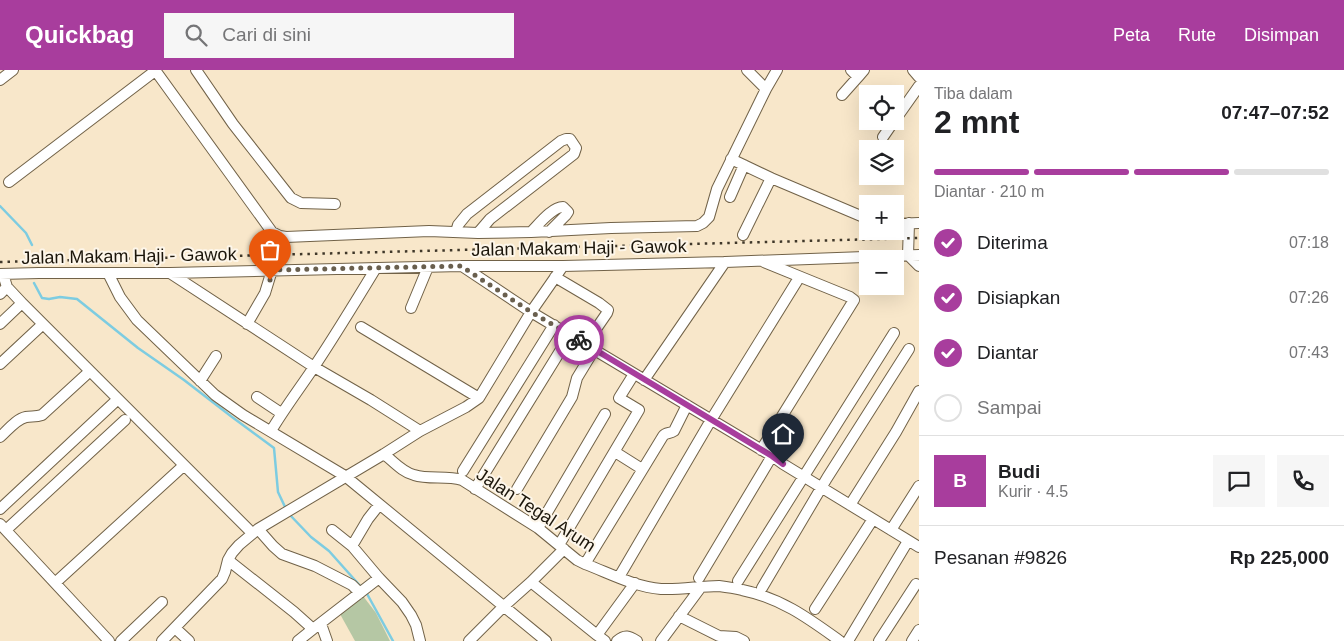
<!DOCTYPE html>
<html lang="id">
<head>
<meta charset="utf-8">
<style>
  :root { --surface:#fff; --page:#f6f6f6; --text:#202124; --muted:#757577; --line:#e0e0e0; --accent:#a83d9d }
  body { margin:0; font-family:Helvetica,sans-serif; background:var(--page); color:var(--text); height:100vh; display:flex; flex-direction:column; font-size:19px; white-space:nowrap }
  * { box-sizing:border-box; margin:0 }
  p { font-size:16px; color:var(--muted) }
  .icon { flex:none; width:28px; height:28px; fill:none; stroke:currentColor; stroke-width:2; stroke-linecap:round; stroke-linejoin:round }
  .map { position:relative; flex:1; overflow:hidden }
  .sheet { display:flex; flex-direction:column; background:var(--surface); width:425px }
  .sheet>* { flex:none }
  .controls { position:absolute; left:859px; top:15px; display:grid; gap:10px }
  .controls a { display:grid; place-items:center; width:45px; height:45px; border-radius:0px; background:var(--surface); box-shadow:0 5px 20px #0002; font-size:25px }
  .pin { position:absolute; display:grid; place-items:center; width:42px; height:42px; color:#fff; margin:-51px -21px; border-radius:50% 50% 50% 0; rotate:-45deg; box-shadow:0 0 5px #0007 }
  .pin .icon { rotate:45deg }
  .courier { position:absolute; display:grid; place-items:center; width:50px; height:50px; margin:-25px; border:4px solid #a83d9d; border-radius:50%; background:#fff; color:#222; box-shadow:0 1px 6px #0007 }
  .headline em { font-style:normal; font-weight:700 }
  .headline div { display:flex; flex-direction:column-reverse }
  .headline { display:flex; align-items:center; justify-content:space-between; height:85px; padding:0 15px }
  h1 { font-size:32px; font-weight:700; line-height:38px }
  .bar { display:grid; grid-template-columns:repeat(4,1fr); gap:8px 5px; align-content:center; height:60px; padding:0 15px }
  .bar i { height:6px; border-radius:4px; background:var(--line) }
  .bar .current { background:var(--accent) }
  .bar p { grid-column:span 4 }
  .line { display:flex; align-items:center; gap:12px; padding:0 15px; border-top:1px solid var(--line) }
  .line div { flex:1 }
  .round { display:grid; place-items:center; flex:none; width:52px; height:52px; border-radius:0px; background:var(--page) }
  ol { padding:0 15px; list-style:none }
  li { display:flex; align-items:center; gap:15px; height:55px }
  li p { margin-inline-start:auto }
  li .icon { padding:5px; border-radius:50%; background:var(--accent); color:#fff; stroke-width:4 }
  li:last-child { color:var(--muted) }
  li i { width:28px; height:28px; border:2px solid var(--line); border-radius:50% }
  header { display:flex; align-items:center; gap:30px; box-sizing:border-box; height:70px; padding:0 25px; background:var(--accent); color:#fff }
  header strong { font-size:24px }
  nav { display:flex; gap:28px; margin-inline-start:auto; font-size:18px }
  .search { width:350px; height:45px; background:var(--page); display:flex; align-items:center; gap:12px; box-sizing:border-box; padding:0 18px; border-radius:0px; color:var(--muted); font-size:19px }
  main { display:flex; flex:1; min-height:0 }
  .map>svg:first-child { display:block }
</style>
</head>
<body>
<header>
<strong>Quickbag</strong>
<div class="search"><svg class="icon" aria-label="search" viewBox="0 0 24 24"><circle cx="10" cy="10" r="6"/><path d="M15 15l6 6"/></svg>Cari di sini</div>
<nav><a>Peta</a><a>Rute</a><a>Disimpan</a></nav>
</header>
<main>
<div class="map">
<svg width="919" height="571" viewBox="0 0 919 571">
  <rect width="100%" height="100%" fill="#f8e7ca"/>
  <path fill="#b5c7a4" d="M363,526L376,543L390,571H355L340,544Z"/>
  <g fill="none" stroke-linecap="round" stroke-linejoin="round">
    <path stroke="#7dcce1" stroke-width="2.5" d="M0,136L26,163L32,175
      M34,213L42,228L49,229L60,227L77,229L138,278L184,310L232,347L274,378L278,422L286,439
      M289,444L311,467L329,481L362,518
      M366,522L393,571"/>
    <g stroke="#716248" stroke-width="12">
      <path id="minor" d="M155,0L272,162L280,166L286,167L429,161L478,163L531,162L611,158L697,156L703,153L709,147L717,119L766,19L777,0
        M196,0L233,54L291,128L301,133L335,134
        M747,0L766,19
        M851,0L858,7L864,0
        M913,0L919,7
        M0,10L13,0
        M842,25L858,7
        M895,50L919,16
        M883,67L894,51
        M731,89L771,108L868,149
        M9,112L155,1
        M730,127L744,95
        M909,153L908,185L919,196
        M895,154L919,153
        M456,162L458,155L467,144L561,71L566,69H570L576,78L574,84L490,149L478,163
        M531,162C539,154 552,137 563,137L568,142L566,145L549,162
        M743,165L771,108
        M462,196L531,242L772,386L783,394L919,477
        M108,203L120,227L137,250L215,325L243,345L345,406L546,571
        M170,203L314,297L371,330L420,361
        M0,204L39,203H170L461,196H563L725,192L919,185
        M3,204L7,217L22,233L252,463
        M555,207L599,233L608,240L607,243L585,275
        M0,224L7,217
        M411,238L428,197
        M0,254L22,233
        M247,254L265,223L272,200
        M361,257L479,328
        M0,294L43,254
        M644,310L725,192
        M200,311L216,286
        M257,327L281,343
        M271,361C284,339 300,318 314,297C336,264 356,231 376,198
        M0,367C7,361 16,349 26,347C31,346 36,347 42,345L89,302
        M761,380L854,230L850,227L764,192
        M615,382L642,399
        M384,384C393,391 402,402 414,405C429,410 446,405 462,410L538,458L577,490L585,494C609,503 635,517 661,519C681,520 700,516 719,516C727,517 734,518 742,520C781,528 808,548 840,571
        M463,401L554,255
        M475,419L570,265
        M517,419L572,327L577,308L594,280
        M850,435L896,362L919,321
        M0,439L118,329
        M0,454L109,571
        M538,458L605,344
        M258,459L273,476L282,484L315,496L352,515L360,523
        M6,460L125,350
        M332,460L352,476L379,508L402,532L411,545L416,555L420,571
        M891,460L919,416
        M559,475L639,340L619,328L634,304
        M352,476L368,449L379,435
        M228,490L294,542L313,559L298,571
        M585,494L663,366C666,362 670,364 674,361L687,335
        M619,507L711,350L797,211
        M699,508L772,386
        M738,511L894,263
        M531,512L597,565L635,513
        M55,513L181,398
        M762,518L827,408L909,279
        M815,539L873,449
        M679,546L719,566L736,567L744,571
        M321,554L327,571
        M175,558L189,571
        M313,559L379,508
        M597,565L605,571
        M121,571L162,532
        M162,571L222,509L225,502L228,490L232,483L239,475L258,459L384,384L420,361L466,337L479,328L531,242L563,196
        M469,571L503,537L531,512L564,479
        M617,571C625,564 629,566 637,571
        M661,571L701,517
        M848,571L908,471
        M879,571L916,514
        M912,571L919,560"/>
    </g>
    <use href="#minor" stroke="#fff" stroke-width="10"/>
    <path stroke="#3f3729" stroke-width="2.5" stroke-dasharray="2.5 5" stroke-linecap="butt" d="M0,192L919,168"/>
  </g>
  <g fill="none" stroke-linecap="round" stroke-linejoin="round">
    <path stroke="#695f4e" stroke-width="5" stroke-dasharray="0 9" d="M270,210L272,200L461,196L531,242L579,270"/>
    <path stroke="#a83d9d" stroke-width="6" d="M579,270L772,386L783,394"/>
  </g>
  <g text-anchor="middle" stroke-width="4" stroke-linejoin="round" paint-order="stroke">
    <g font-size="18" fill="#1c160b" stroke="#fdf6ea">
      <text transform="translate(579 178) rotate(-1)" y="6">Jalan Makam Haji - Gawok</text>
      <text transform="translate(129 186) rotate(-1)" y="6">Jalan Makam Haji - Gawok</text>
      <text transform="translate(536 440) rotate(33)" y="6">Jalan Tegal Arum</text>
    </g>
  </g>
</svg>
<div class="controls">
<a><svg class="icon" aria-label="locate" viewBox="0 0 24 24"><circle cx="12" cy="12" r="6"/><path d="M12 2v4M12 18v4M2 12h4M18 12h4"/></svg></a>
<a><svg class="icon" aria-label="layers" viewBox="0 0 24 24"><path d="M12 4l9 5-9 5-9-5zM3 14l9 5 9-5"/></svg></a>
<a>+</a>
<a>−</a>
</div>
<div class="pin" style="left:270px;top:210px;background:#ea580c"><svg class="icon" aria-label="bag" viewBox="0 0 24 24"><path d="M5 8h14l-1 12H6zM9 8a3 3 0 0 1 6 0"/></svg></div>
<div class="pin" style="left:783px;top:394px;background:#1f2937"><svg class="icon" aria-label="home" viewBox="0 0 24 24"><path d="M3 11l9-7 9 7M6 9v11h12V9"/></svg></div>
<div class="courier" style="left:579px;top:270px"><svg class="icon" aria-label="bike" viewBox="0 0 24 24"><circle cx="6" cy="16" r="4"/><circle cx="18" cy="16" r="4"/><path d="M6 16l4-8h5l3 8M10 8l3 8H6M13 5h3"/></svg></div>
</div>
<section class="sheet">
<div class="headline"><div><h1>2 mnt</h1><p>Tiba dalam</p></div><em>07:47–07:52</em></div>
<div class="bar"><i class="current"></i><i class="current"></i><i class="current"></i><i></i><p>Diantar · 210 m</p></div>
<ol>
<li><svg class="icon" aria-label="check" viewBox="0 0 24 24"><path d="M5 12l5 5 9-10"/></svg>Diterima<p>07:18</p></li>
<li><svg class="icon" aria-label="check" viewBox="0 0 24 24"><path d="M5 12l5 5 9-10"/></svg>Disiapkan<p>07:26</p></li>
<li><svg class="icon" aria-label="check" viewBox="0 0 24 24"><path d="M5 12l5 5 9-10"/></svg>Diantar<p>07:43</p></li>
<li><i></i>Sampai</li>
</ol>
<div class="line" style="height:90px"><b class="round" style="background:var(--accent);color:#fff">B</b><div><b>Budi</b><p>Kurir · 4.5</p></div><a class="round"><svg class="icon" aria-label="chat" viewBox="0 0 24 24"><path d="M4 5h16v11H9l-5 4z"/></svg></a><a class="round"><svg class="icon" aria-label="phone" viewBox="0 0 24 24"><path d="M5 4h4l2 5-3 2q2 4 5 5l2-3 5 2v4C11 20 4 13 5 4z"/></svg></a></div>
<div class="line" style="height:65px"><div>Pesanan #9826</div><b>Rp 225,000</b></div>
</section>
</main>
</body>
</html>
